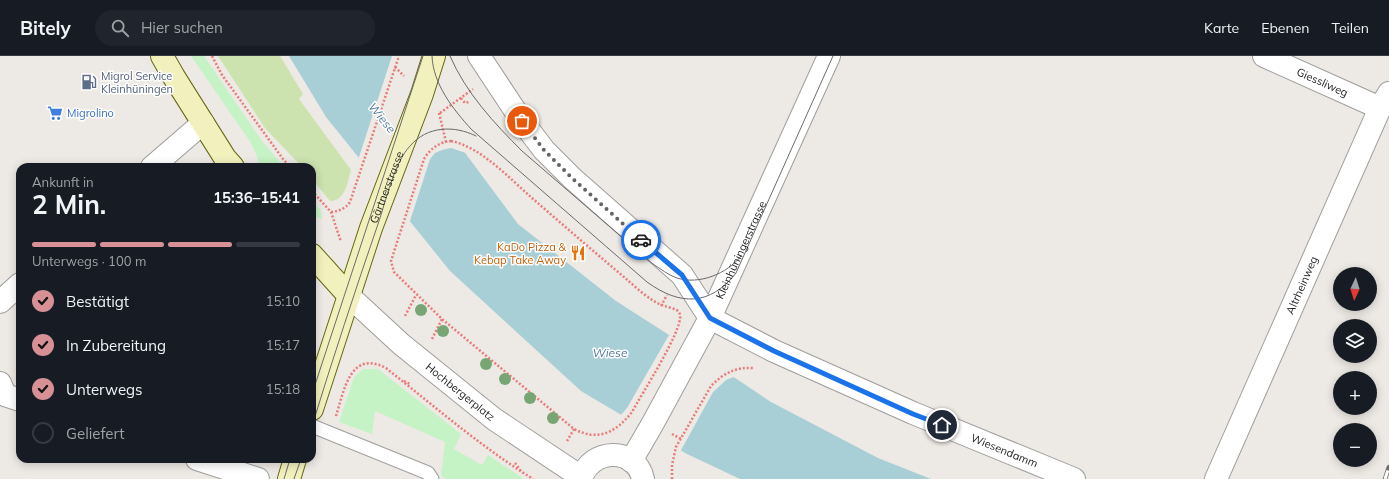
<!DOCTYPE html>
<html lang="de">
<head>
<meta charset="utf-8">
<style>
  :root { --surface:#171b24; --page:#20242c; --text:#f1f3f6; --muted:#9ea1a6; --line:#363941; --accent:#d69096 }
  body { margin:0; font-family:Mulish,sans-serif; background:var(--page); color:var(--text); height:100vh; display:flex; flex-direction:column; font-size:15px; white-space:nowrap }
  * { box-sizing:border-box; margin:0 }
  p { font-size:13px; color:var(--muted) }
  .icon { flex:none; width:22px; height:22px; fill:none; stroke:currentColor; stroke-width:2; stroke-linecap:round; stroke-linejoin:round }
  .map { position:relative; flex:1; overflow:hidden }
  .panel { position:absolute; left:16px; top:107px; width:300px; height:300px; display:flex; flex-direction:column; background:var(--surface); border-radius:12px; box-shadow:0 2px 10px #0003 }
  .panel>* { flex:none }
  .needle { width:26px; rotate:184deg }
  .fabs { position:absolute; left:1333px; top:211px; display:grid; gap:8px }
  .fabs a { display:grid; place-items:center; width:44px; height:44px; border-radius:50%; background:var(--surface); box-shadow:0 2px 10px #0003; font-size:20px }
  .pin { position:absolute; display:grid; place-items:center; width:34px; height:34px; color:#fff; margin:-17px; border:2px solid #fff; border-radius:50%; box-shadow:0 1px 4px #0007 }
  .courier { position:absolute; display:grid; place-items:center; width:40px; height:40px; margin:-20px; border:3px solid #1a73e8; border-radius:50%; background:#fff; color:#222; box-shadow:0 1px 5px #0007 }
  .head em { font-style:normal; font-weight:700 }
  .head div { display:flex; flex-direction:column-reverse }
  .head { display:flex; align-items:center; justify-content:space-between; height:68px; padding:0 16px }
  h1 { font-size:26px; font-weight:700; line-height:30px }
  .bar { display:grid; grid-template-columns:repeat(4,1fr); gap:6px 4px; align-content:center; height:48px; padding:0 16px }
  .bar i { height:5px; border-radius:3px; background:var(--line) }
  .bar .current { background:var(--accent) }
  .bar p { grid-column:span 4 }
  ol { padding:0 16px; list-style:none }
  li { display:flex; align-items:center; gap:12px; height:44px }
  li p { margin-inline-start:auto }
  li .icon { padding:4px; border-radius:50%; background:var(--accent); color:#111; stroke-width:4 }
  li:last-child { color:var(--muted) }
  li i { width:22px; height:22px; border:2px solid var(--line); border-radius:50% }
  header { display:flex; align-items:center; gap:24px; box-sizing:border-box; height:56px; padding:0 20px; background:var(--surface); border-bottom:1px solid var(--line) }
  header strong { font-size:19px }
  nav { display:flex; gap:22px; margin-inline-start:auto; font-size:14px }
  .search { width:280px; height:36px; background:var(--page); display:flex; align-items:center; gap:10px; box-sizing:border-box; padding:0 14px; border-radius:22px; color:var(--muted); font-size:15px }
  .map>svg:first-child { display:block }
</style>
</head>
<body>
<header>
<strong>Bitely</strong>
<div class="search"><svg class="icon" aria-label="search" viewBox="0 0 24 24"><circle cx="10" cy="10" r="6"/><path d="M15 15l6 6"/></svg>Hier suchen</div>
<nav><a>Karte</a><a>Ebenen</a><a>Teilen</a></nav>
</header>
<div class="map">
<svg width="1389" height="423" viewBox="0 0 1389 423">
  <rect width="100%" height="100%" fill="#ede9e4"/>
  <path fill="#cce2af" d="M218,0H280L303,38L299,43L351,114C347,127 346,144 330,145L312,123V111H302L265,72Z"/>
  <path fill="#c5f3c5" d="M191,0H204L262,85L284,111H259L257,100L251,87Z
    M312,144L320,153L322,163L312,159Z
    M363,313H378L461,378L454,393L482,409L488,399L524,423H446L441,420L445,386L375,355L372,378L339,366L354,321Z"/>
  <path fill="#a9cfd6" d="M289,0H393L518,168L616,245L708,304L771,346L878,402L931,423H740L687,398L581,335L450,215L326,61Z"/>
  <path fill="#ede9e4" d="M392,0H396L463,90L466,97L451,92L442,94L435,97L430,103L409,168L358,104Z
    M669,279L687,288L736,320L726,324L713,336L680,396L620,360L627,352Z"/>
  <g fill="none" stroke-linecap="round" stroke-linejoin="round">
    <g stroke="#9e9e9e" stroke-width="15">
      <path id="lane" d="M312,370L428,417L432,423"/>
    </g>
    <g stroke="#9e9e9e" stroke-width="24">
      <g id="street">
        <path id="s1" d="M479,0L522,65L544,94L572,122L682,219L710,262L774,295L913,357L1074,423"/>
        <path id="s2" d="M1264,0L1380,52"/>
        <path d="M152,111L203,67"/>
        <path id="s3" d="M349,240L401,288L494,363L581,421"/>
        <path d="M0,246L20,228"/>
        <path d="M0,327L5,339L20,344"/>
        <path d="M197,403L258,423"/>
        <path id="s4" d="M631,405L653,367L710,262L829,0"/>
        <path d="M581,423C590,392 636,390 643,423"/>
        <path id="s5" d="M1216,423L1380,52L1389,37"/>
      </g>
    </g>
    <g stroke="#646710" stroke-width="24">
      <g id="secondary">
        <path d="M162,0L174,21L225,102L233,111"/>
        <path d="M312,199L349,240"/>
        <path id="s6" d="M312,353L371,172L422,38L434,0"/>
        <path d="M289,423L295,403"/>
      </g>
    </g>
    <path stroke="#ea7b78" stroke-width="2.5" stroke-dasharray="2 2" stroke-linecap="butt" d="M212,0L222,19L283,103L290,111
      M395,11L404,20
      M461,42L465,47L469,46
      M439,57L446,86
      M440,57L473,33
      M451,85C481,91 509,122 532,142C562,168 593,195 624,221C637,232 651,247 668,251C673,253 679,253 680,259C683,274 641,339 632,356C616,376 599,386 574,373L442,263L394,216L391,205L424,103C430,93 439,86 451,85Z
      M312,135L331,156L341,186
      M331,156C339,155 345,153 350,146L399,0
      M661,250L667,239
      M405,260L416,239
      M432,283L442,263
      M404,325L410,328
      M336,360C344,335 350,293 386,312C434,350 480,390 533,423
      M672,378L681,383
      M567,385L574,373
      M515,407L521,415
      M672,423V409L676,391L711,330C725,316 736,311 755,312"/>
    <use href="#lane" stroke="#fff" stroke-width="13"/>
    <use href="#street" stroke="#fff" stroke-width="22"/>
    <use href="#secondary" stroke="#f2f1bd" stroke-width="22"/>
    <path stroke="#6b6b6b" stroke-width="1" d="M432,0C433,28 453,53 471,73L647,226C680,250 710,250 736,217L833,0
      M450,0C466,37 494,67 522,95L653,208C661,213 668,219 677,222C699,229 727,218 741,200
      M312,338L423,0
      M312,370C333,302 355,235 378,168C386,145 394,107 410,90C427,70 454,69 476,80
      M284,423L290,403
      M294,423L301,403"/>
    <g stroke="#6b6b6b" stroke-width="4.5">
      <path id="rail" d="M1385,423L1389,411"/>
    </g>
    <use href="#rail" stroke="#fff" stroke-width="3" stroke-dasharray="9" stroke-linecap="butt"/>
  </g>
  <g fill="#77a674">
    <circle cx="421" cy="254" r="6"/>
    <circle cx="443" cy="275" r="6"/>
    <circle cx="486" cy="308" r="6"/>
    <circle cx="505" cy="323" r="6"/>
    <circle cx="530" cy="342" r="6"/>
    <circle cx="553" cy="362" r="6"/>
  </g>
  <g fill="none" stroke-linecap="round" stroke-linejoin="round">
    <path stroke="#666463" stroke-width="4" stroke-dasharray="0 7.2" d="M522,65L544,94L572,122L641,184"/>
    <path stroke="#1a73e8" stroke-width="5" d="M641,184L682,219L710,262L774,295L913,358L942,369"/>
  </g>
  <defs>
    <g id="fuel-bare" transform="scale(1.2)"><path d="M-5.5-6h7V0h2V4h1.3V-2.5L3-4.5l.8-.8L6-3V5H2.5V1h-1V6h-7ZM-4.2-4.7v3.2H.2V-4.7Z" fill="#5c6f8a" stroke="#fff" stroke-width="2.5" paint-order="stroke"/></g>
    <g id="supermarket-bare" transform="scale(1.2)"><path d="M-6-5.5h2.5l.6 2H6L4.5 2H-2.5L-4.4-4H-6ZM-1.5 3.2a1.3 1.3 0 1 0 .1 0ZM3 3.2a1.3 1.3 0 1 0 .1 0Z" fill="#3f7fe0" stroke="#fff" stroke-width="2.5" paint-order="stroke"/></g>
    <g id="restaurant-bare" transform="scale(1.2)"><path d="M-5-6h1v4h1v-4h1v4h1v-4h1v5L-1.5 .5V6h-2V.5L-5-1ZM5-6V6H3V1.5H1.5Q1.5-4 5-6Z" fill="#e8710a" stroke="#fff" stroke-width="2.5" paint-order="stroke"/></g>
  </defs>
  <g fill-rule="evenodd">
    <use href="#fuel-bare" x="89" y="26"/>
    <use href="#supermarket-bare" x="55" y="57"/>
    <use href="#restaurant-bare" x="578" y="197"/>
  </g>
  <g text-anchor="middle" stroke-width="3" stroke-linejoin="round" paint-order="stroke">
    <g font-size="11" fill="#4e5e75" stroke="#fff" text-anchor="start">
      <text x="101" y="24">Migrol Service<tspan x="101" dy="13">Kleinhüningen</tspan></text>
    </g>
    <g font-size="11" fill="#1d1d1d" stroke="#fff">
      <text dy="4" stroke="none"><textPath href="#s2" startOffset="64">Giessliweg</textPath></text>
      <text dy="4" stroke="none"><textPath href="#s6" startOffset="234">Gärtnerstrasse</textPath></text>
      <text dy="4" stroke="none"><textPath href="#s4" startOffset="238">Kleinhüningerstrasse</textPath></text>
      <text dy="4" stroke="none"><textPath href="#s5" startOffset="212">Altrheinweg</textPath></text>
      <text dy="4" stroke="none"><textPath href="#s3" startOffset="147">Hochbergerplatz</textPath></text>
      <text dy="4" stroke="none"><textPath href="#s1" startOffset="675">Wiesendamm</textPath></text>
    </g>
    <g font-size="11" fill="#366cbe" stroke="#fff" text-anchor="start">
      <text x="67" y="61">Migrolino</text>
    </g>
    <g font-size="11" fill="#c56008" stroke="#fff" text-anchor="end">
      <text x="566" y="195">KaDo Pizza &amp;<tspan x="566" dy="13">Kebap Take Away</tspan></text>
    </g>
    <g font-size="12" font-style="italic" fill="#517a9b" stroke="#fff">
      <text transform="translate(382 62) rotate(51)" y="4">Wiese</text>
      <text x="610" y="301">Wiese</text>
    </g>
  </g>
</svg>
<div class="fabs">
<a><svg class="needle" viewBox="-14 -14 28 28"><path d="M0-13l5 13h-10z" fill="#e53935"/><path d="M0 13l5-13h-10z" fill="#9ea1a6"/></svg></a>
<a><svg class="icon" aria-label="layers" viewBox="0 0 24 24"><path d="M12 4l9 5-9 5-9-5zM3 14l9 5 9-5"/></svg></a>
<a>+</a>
<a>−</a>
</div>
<div class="pin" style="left:522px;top:65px;background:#ea580c"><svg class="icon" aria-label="bag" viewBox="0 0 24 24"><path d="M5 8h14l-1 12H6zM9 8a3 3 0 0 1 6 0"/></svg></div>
<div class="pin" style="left:942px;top:369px;background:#1f2937"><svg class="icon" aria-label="home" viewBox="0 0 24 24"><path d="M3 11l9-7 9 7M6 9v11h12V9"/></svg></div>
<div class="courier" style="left:641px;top:184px"><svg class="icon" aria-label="car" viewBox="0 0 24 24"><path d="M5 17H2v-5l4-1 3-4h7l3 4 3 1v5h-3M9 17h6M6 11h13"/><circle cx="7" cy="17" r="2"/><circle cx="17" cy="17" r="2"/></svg></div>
<section class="panel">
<div class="head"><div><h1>2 Min.</h1><p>Ankunft in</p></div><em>15:36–15:41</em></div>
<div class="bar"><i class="current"></i><i class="current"></i><i class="current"></i><i></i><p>Unterwegs · 100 m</p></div>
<ol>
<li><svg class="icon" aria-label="check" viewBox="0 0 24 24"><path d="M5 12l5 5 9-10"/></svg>Bestätigt<p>15:10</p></li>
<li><svg class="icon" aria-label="check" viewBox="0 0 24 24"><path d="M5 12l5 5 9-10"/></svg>In Zubereitung<p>15:17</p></li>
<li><svg class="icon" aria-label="check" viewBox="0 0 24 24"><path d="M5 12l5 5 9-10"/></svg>Unterwegs<p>15:18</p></li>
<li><i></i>Geliefert</li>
</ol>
</section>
</div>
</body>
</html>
